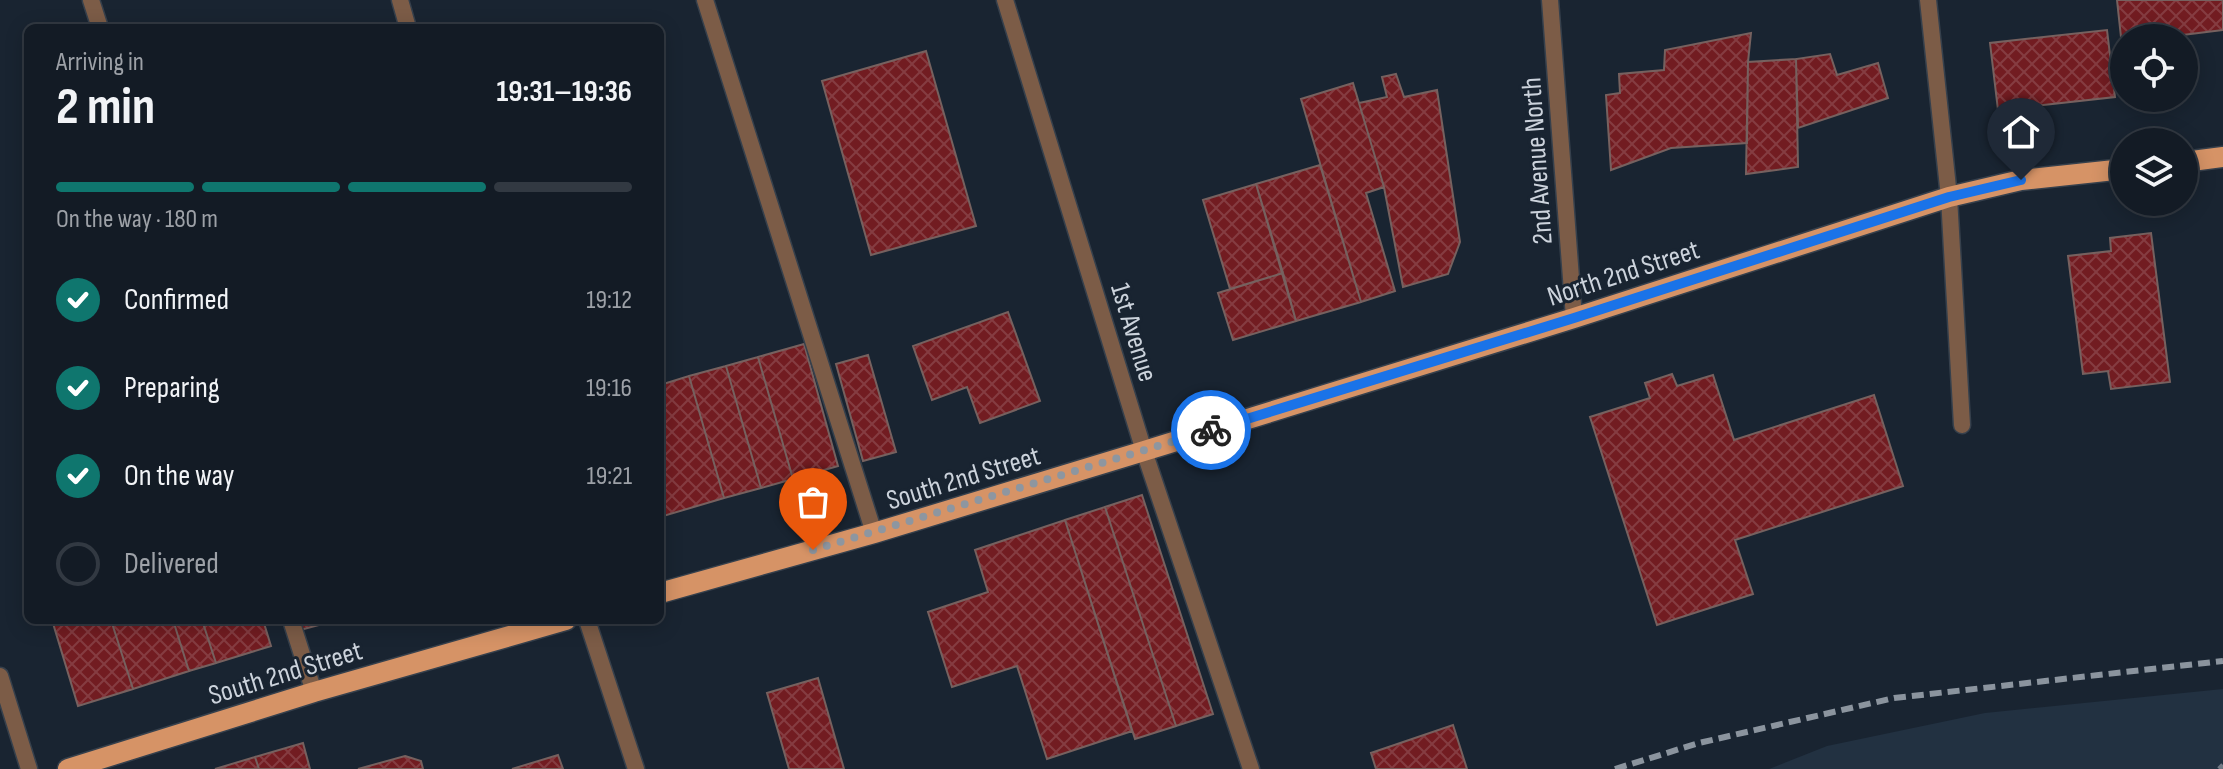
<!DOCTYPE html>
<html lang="en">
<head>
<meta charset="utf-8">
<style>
  :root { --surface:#131b25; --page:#1c242d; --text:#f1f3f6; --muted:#9da1a7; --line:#323942; --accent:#0f766e }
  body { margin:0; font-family:"Sofia Sans Condensed",sans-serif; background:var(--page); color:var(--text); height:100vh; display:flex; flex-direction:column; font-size:30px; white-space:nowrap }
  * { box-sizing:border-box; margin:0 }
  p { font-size:26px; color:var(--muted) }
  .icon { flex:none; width:44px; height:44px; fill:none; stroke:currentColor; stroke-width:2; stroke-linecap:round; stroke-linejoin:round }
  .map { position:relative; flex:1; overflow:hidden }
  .sheet { position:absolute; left:24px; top:24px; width:640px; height:600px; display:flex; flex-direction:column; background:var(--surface); border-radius:12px; box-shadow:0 4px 20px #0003,0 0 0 2px var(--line) }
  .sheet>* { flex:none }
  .buttons { position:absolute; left:2110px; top:24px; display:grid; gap:16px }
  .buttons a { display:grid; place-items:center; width:88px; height:88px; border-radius:50%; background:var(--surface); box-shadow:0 4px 20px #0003,0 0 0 2px var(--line); font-size:40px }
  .pin { position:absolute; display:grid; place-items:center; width:68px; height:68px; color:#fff; margin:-82px -34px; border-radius:50% 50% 50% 0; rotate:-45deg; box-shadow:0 0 8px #0007 }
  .pin .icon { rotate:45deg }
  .courier { position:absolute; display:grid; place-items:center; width:80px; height:80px; margin:-40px; border:6px solid #1a73e8; border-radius:50%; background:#fff; color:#222; box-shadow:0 2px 10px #0007 }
  .overview em { font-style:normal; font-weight:700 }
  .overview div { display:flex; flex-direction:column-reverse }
  .overview { display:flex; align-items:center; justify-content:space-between; height:136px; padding:0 32px }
  h1 { font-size:52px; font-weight:700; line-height:60px }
  .bar { display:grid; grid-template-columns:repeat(4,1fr); gap:12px 8px; align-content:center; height:96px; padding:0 32px }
  .bar i { height:10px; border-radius:6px; background:var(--line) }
  .bar .selected { background:var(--accent) }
  .bar p { grid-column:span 4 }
  ol { padding:0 32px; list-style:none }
  li { display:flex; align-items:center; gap:24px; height:88px }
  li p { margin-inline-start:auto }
  li .icon { padding:8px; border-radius:50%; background:var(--accent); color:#fff; stroke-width:4 }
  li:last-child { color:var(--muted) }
  li i { width:44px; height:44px; border:4px solid var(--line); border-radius:50% }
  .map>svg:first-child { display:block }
</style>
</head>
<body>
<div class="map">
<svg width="2223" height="769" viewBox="0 0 2223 769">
  <defs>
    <pattern id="building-cross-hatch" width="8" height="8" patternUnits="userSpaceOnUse" patternTransform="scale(2)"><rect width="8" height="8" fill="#721c21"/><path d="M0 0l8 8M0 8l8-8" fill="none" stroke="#853c41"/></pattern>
  </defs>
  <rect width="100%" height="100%" fill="#192431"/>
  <path fill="#223141" d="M2223,689V769H1769L1827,746L1985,713Z"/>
  <path fill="url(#building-cross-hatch)" stroke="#76615f" stroke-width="2" d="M2117,0H2223V30L2158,38H2124V65Z
    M2107,30L2115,97L1998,110L1990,43Z
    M1751,33L1748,62L1747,143L1671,148L1611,170L1606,95L1620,93L1619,74L1664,70L1665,50Z
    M926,51L976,226L871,255L822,81Z
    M1830,54L1837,75L1878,63L1888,98L1798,128L1796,59Z
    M1796,59L1798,167L1746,174L1748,62Z
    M1396,74L1404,97L1437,90L1460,242L1448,274L1403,287L1384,187L1359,103L1387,97L1382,77Z
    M1353,83L1384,187L1366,193L1395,291L1361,302L1301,99Z
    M1320,165L1361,302L1296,321L1256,184Z
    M1256,184L1283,273L1230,289L1203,200Z
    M2151,233L2170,382L2111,389L2108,371L2083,374L2068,256L2111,251L2110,238Z
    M1283,273L1296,321L1233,340L1218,293Z
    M1008,312L1040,401L980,423L967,387L932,400L913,346Z
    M804,344L838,466L793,479L758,357Z
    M868,355L896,452L863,461L836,364Z
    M758,357L793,479L761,488L726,366Z
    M726,366L761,488L724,498L689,376Z
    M1672,374L1677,386L1713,375L1734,440L1874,395L1903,486L1735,540L1753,594L1657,625L1590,417L1650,398L1645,383Z
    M689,376L724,498L660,517V385Z
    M1142,495L1213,714L1176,726L1105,507Z
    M1105,507L1176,726L1135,739L1065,520Z
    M1065,520L1132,731L1047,759L1017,666L952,687L928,612L988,592L975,550Z
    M52,620H111L133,689L78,706Z
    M111,620H173L189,671L133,689Z
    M173,620H202L216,663L189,671Z
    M202,620H263L271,646L216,663Z
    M297,620H334V621L300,630Z
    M818,678L844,769H789L767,693Z
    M1453,725L1467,769H1376L1371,753Z
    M303,743L310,769H259L255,757Z
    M558,755L563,769H512Z
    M405,756L421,761L423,769H358Z
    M255,757L259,769H215Z"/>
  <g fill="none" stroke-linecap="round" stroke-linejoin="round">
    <g stroke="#36404c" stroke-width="19">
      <path id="service" d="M91,0L100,28
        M705,0L874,533
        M291,620L314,692"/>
    </g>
    <g stroke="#36404c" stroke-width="19">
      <path id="minor" d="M1005,0L1144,451L1251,769
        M1550,0L1574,318
        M1928,0L1949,197L1962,425
        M587,620L636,769
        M0,676L29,769"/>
    </g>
    <g stroke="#36404c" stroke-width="19">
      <path id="tertiary" d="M400,0L408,28"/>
    </g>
    <g stroke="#36404c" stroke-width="23">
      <path id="primary" d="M2184,162L2223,157
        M660,593L874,533L1144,451L1574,318L1949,197L2021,180L2124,169
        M68,769L314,692L566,620"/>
    </g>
    <path stroke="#717a85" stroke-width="5" stroke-dasharray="8 4" stroke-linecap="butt" d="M2219,769L2223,765"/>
    <use href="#service" stroke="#7c5c47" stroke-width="16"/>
    <use href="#minor" stroke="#7c5c47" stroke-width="16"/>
    <use href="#tertiary" stroke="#7c5c47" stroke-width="16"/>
    <use href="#primary" stroke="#d69366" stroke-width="20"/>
    <path stroke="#8b949e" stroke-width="6" stroke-dasharray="12 6" stroke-linecap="butt" d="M1615,769L1699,743L1894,698L2223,661"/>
  </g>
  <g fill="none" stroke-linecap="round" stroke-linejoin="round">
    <path stroke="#8d96a0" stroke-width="8" stroke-dasharray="0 14.4" d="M813,550L1211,430"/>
    <path stroke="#1a73e8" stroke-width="10" d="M1211,430L1574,318L1949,197L2021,180"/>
  </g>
  <g text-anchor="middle" stroke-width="6" stroke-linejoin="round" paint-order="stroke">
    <g font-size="28" fill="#ccd3dc" stroke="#192431">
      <text transform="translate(1536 161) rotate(-94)" y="10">2nd Avenue North</text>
      <text transform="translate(1623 272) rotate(-18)" y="10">North 2nd Street</text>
      <text transform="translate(1135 332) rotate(73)" y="10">1st Avenue</text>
      <text transform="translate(963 477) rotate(-17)" y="10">South 2nd Street</text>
      <text transform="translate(285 672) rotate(-17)" y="10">South 2nd Street</text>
    </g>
  </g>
</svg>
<div class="buttons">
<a><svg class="icon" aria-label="locate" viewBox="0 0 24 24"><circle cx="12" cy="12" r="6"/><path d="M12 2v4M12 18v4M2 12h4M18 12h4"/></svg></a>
<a><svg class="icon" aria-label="layers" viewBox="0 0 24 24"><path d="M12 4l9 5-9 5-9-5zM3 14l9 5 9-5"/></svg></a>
</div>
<div class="pin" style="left:813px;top:550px;background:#ea580c"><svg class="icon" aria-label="bag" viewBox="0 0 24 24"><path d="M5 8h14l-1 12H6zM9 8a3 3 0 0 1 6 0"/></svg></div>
<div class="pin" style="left:2021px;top:180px;background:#1f2937"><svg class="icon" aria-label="home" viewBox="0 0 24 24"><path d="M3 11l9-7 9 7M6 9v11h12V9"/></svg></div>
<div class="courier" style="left:1211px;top:430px"><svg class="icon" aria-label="bike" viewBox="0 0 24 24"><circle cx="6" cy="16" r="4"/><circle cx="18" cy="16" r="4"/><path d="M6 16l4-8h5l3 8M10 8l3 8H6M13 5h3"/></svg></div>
<section class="sheet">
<div class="overview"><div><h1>2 min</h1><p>Arriving in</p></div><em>19:31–19:36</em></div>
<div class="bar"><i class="selected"></i><i class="selected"></i><i class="selected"></i><i></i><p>On the way · 180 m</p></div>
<ol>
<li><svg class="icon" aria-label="check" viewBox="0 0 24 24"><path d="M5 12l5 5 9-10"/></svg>Confirmed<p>19:12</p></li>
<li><svg class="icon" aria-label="check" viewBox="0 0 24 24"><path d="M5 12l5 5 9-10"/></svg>Preparing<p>19:16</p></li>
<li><svg class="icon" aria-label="check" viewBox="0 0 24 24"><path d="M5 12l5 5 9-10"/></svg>On the way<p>19:21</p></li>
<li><i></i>Delivered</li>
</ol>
</section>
</div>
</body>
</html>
